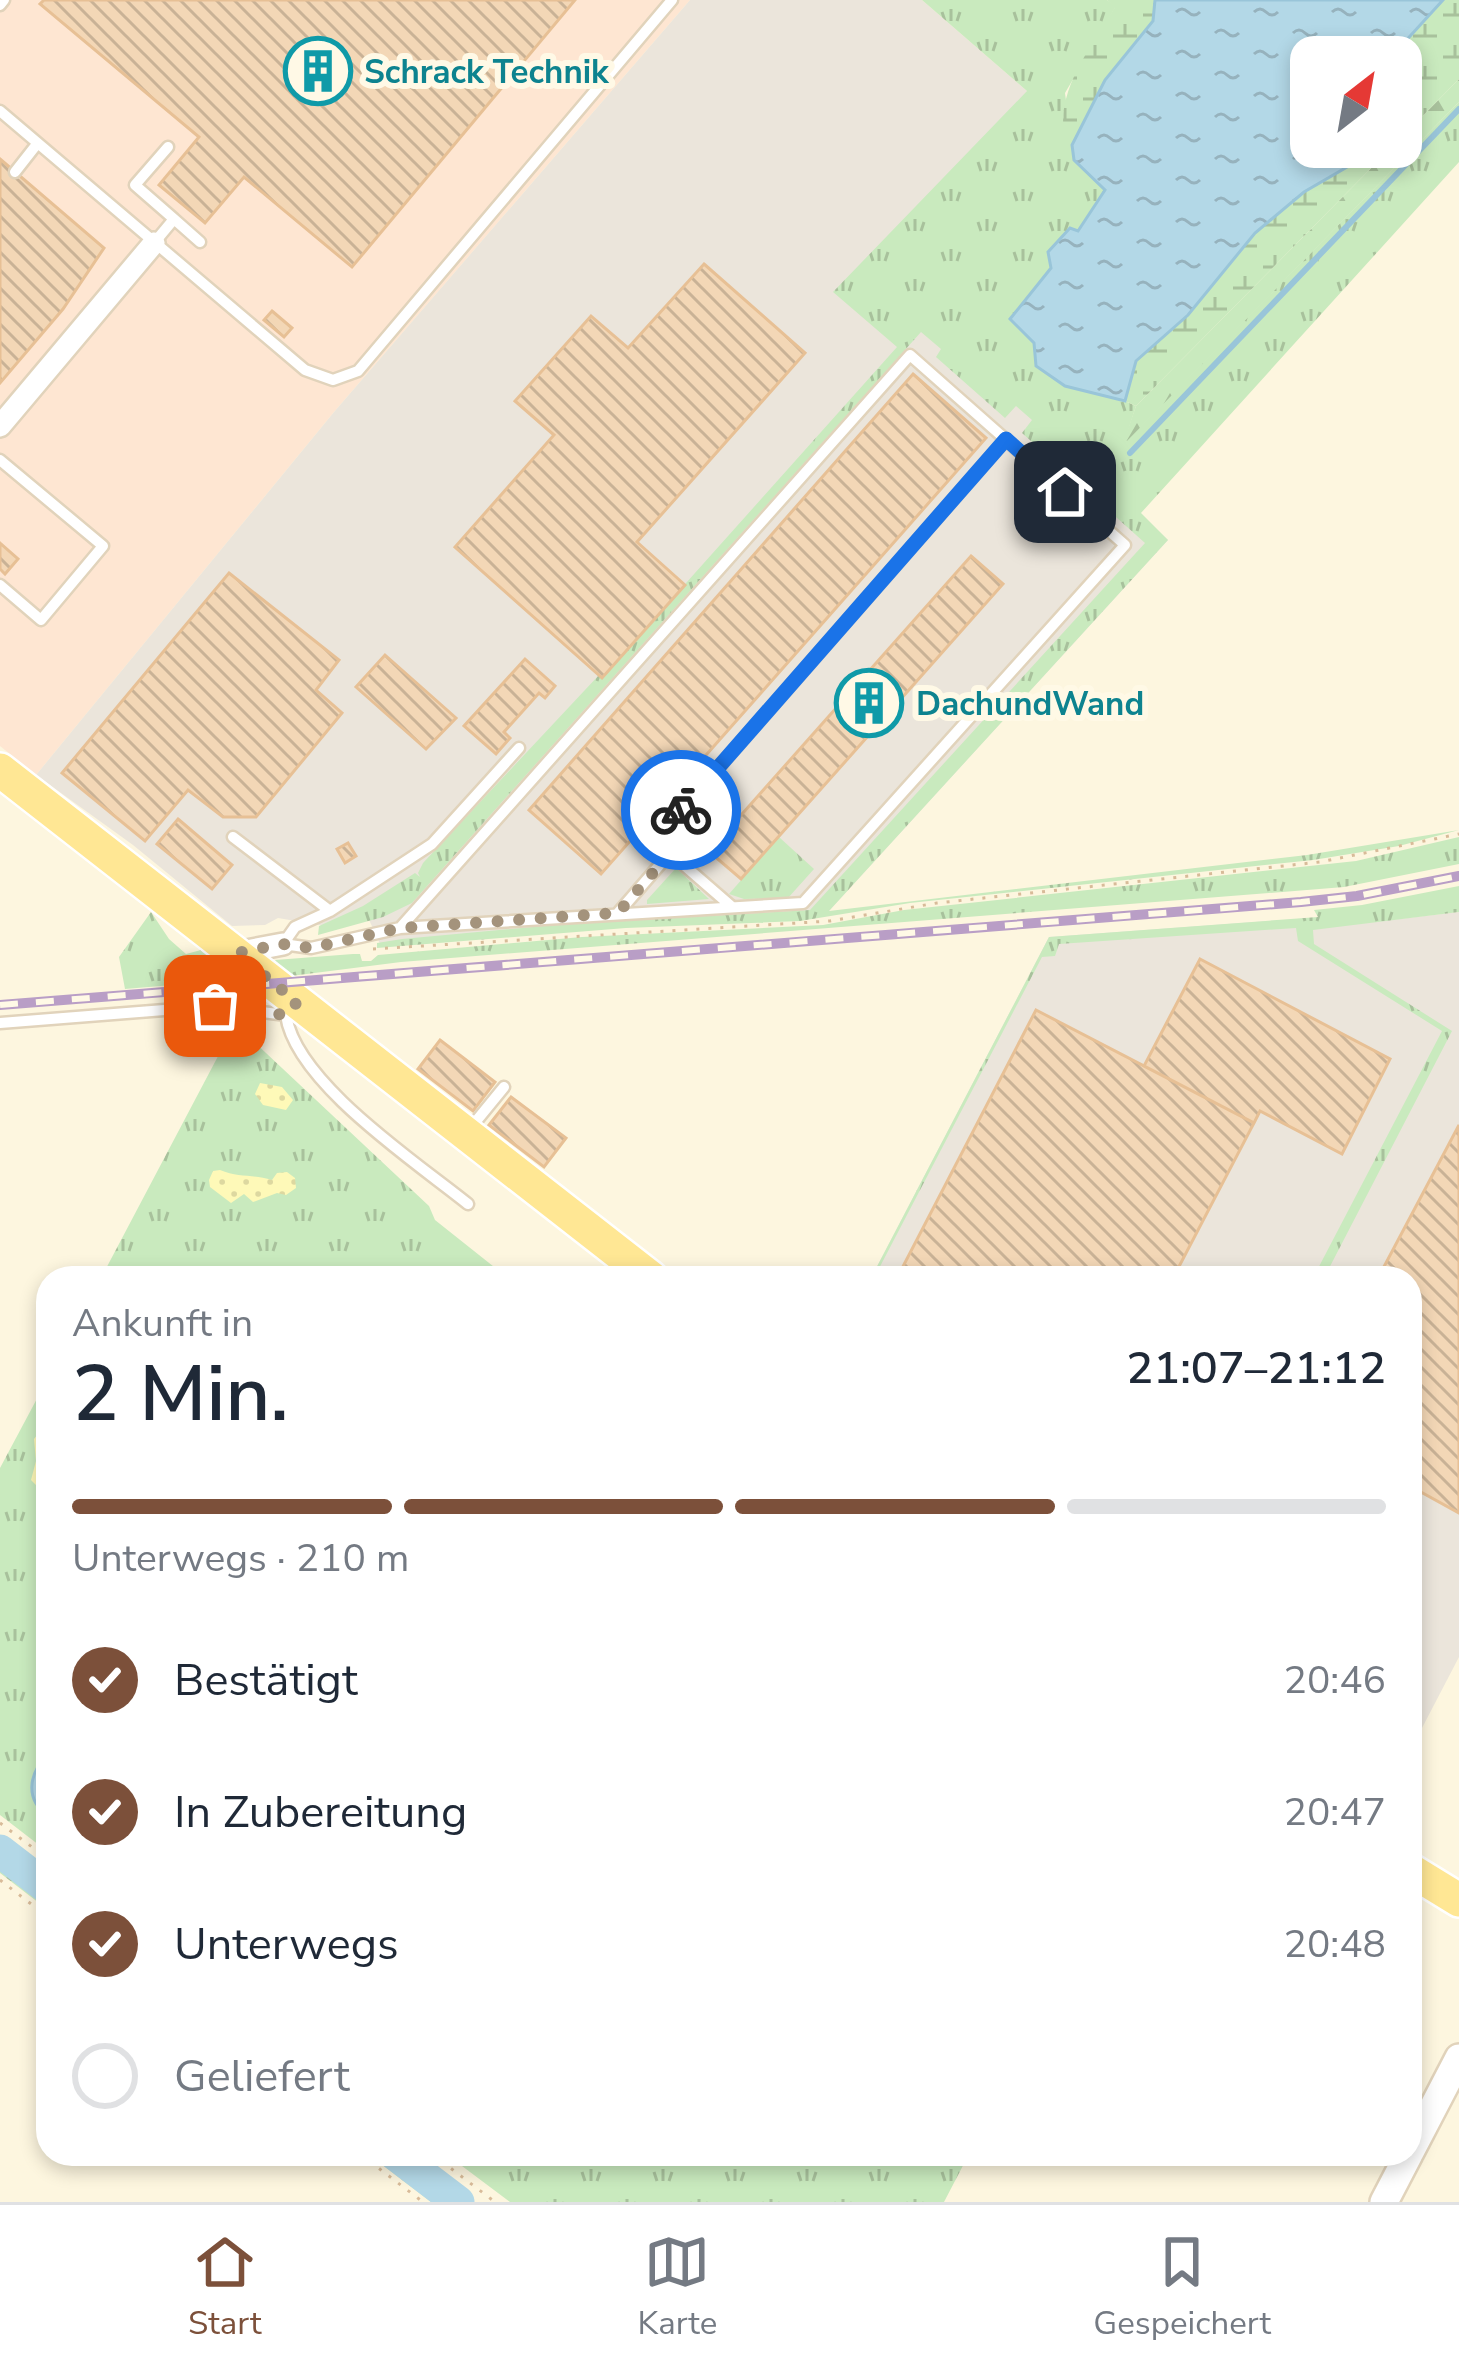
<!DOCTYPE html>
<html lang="de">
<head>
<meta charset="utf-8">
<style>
  :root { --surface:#fff; --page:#f6f6f7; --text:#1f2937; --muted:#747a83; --line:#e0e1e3; --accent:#7c503a }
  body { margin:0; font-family:"Nunito Sans",sans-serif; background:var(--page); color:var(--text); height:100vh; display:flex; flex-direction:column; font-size:45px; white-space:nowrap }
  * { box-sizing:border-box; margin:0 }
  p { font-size:39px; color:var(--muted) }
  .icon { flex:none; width:66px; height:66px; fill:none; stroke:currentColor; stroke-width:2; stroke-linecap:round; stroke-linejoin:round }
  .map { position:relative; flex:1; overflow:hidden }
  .sheet { position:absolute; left:36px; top:1266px; width:1386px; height:900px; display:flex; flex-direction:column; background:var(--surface); border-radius:36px; box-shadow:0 6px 18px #0003 }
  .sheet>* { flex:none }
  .needle { width:78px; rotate:31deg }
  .tools { position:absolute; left:1290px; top:36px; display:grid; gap:24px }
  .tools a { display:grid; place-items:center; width:132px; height:132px; border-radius:24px; background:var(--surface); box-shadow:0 6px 18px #0003; font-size:60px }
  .pin { position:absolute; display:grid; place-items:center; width:102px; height:102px; color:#fff; margin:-51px; border-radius:24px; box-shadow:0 6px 18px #0006 }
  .courier { position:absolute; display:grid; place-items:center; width:120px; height:120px; margin:-60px; border:9px solid #1a73e8; border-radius:50%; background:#fff; color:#222; box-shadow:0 3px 15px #0007 }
  .head em { font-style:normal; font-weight:600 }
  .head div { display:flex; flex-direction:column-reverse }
  .head { display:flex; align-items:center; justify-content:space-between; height:204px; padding:0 36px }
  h1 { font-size:78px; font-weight:600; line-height:90px }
  .bar { display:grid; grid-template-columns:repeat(4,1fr); gap:18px 12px; align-content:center; height:144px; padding:0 36px }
  .bar i { height:15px; border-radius:9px; background:var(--line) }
  .bar .selected { background:var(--accent) }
  .bar p { grid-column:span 4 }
  ol { padding:0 36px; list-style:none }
  li { display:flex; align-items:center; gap:36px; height:132px }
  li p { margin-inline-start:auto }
  li .icon { padding:12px; border-radius:50%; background:var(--accent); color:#fff; stroke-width:4 }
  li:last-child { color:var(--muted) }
  li i { width:66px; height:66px; border:6px solid var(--line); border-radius:50% }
  .tabs { display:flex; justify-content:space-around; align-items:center; height:168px; border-top:3px solid var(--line); background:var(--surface); font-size:33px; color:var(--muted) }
  .tabs a { display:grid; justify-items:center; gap:6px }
  .tabs .selected { color:var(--accent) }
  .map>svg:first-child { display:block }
</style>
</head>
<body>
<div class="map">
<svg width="1459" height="2202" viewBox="0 0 1459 2202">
  <defs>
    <pattern id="grass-tufts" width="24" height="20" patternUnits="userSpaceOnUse" patternTransform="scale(3)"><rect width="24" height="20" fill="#c9eabe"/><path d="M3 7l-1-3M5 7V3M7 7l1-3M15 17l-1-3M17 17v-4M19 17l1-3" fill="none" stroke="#a8c19c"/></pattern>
    <pattern id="forest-firs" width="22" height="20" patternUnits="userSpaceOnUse" patternTransform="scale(3)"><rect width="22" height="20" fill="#c9eabe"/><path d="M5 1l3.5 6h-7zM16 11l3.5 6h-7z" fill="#a8c19c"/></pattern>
    <pattern id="wetland-marsh" width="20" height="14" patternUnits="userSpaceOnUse" patternTransform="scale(3)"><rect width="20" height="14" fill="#c9eabe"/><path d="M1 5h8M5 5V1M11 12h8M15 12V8" fill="none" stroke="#a8c19c"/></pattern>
    <pattern id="sand-dots" width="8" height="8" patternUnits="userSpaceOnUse" patternTransform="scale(3)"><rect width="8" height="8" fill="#fef9b8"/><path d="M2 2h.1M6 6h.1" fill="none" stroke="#ddd8a0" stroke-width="1.8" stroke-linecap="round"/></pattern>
    <pattern id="water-ripples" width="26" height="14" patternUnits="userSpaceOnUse" patternTransform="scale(3)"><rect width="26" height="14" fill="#b3d8e7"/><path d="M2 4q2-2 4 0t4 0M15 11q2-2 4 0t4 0" fill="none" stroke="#96b2bd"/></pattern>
    <pattern id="building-back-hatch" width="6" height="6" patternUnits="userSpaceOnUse" patternTransform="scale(3)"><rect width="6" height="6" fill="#f3d7b6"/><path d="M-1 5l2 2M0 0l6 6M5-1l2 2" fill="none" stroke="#c9b296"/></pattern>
  </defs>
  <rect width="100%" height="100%" fill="#fdf6df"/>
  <path fill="#fee6d2" d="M0,0H690L334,412L36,775L0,746Z"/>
  <path fill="#ebe5db" d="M690,0H922L1027,91L925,316L1168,540L828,912L381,946L365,911L331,927L278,918L265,925L232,926L133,845L36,775L334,412Z
    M1459,912V1657L1410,1751V1278H871L1049,937L1311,918L1313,929Z"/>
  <path fill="url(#grass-tufts)" d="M922,0H1107L1116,6L1065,93L1074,160L1105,189L1078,231L1125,401L1136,406L1124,443L1459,102V162L1141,513L1168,540L829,911L1307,855L1459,830L1399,846L1313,860L910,903L800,921L626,928L377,948V943L402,939L566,924L810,910L1145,543L1022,433L1032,420L1016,406L1005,418L936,357L941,349L921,332L412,903L383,917L318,935L319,926L363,906L415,873L420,877L418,873L423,863L599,675L602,677L897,347L833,292L1027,91Z
    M779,837L814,869L788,898L744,899L729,894Z
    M1459,837V864L1344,887L401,962L283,977L275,960L353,954H360L362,961H371L378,955L582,937L823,925L904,910L1356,861Z
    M676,868L709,899L647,904V900Z
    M1459,886V912L1313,930L1314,944L1452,1031L1324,1278H1313L1442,1031L1298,941L1296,928L1059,944L1055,956L1042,957L874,1278H871L1049,937L1318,917L1314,910L1362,905Z
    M151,912L169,939L186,954L201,950L226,961L208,982L125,989L119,957Z
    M235,1024L429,1206L435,1220L508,1278H101Z
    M48,1378V1852L0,1815V1468Z
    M446,2154H969L944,2202H510Z"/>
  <path fill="url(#forest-firs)" d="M1459,79V102L1122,446L1136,406L1392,147H1401V138Z
    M0,1858L48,1895V1910L0,1873Z
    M368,2154H387L449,2202H431Z"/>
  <path fill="url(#wetland-marsh)" d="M1107,0H1155L1153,21L1105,80L1072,145L1074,160C1042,106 1088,53 1115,7Z
    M1443,0H1459V79L1401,138V57H1391Z
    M1368,147H1392L1136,406L1125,401L1136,361L1188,315L1255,233L1304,192L1347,167Z"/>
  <path fill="url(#sand-dots)" d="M260,1083L282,1087L293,1100L286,1110L263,1105L255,1094Z
    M220,1170C239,1178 254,1174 272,1180L277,1173L287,1172L295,1178L296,1188L286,1195L277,1193L253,1202L244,1194L231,1203L210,1187L209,1180L213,1171Z
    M48,1421V1484L37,1486L31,1480L36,1461L34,1439Z"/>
  <path fill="url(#water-ripples)" stroke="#99c5d9" stroke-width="3" d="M1155,0H1443L1391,57H1311V147H1368L1347,167L1304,192L1255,233L1188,315L1136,361L1125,401L1065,386L1036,366L1034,343L1010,319L1051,268L1048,252L1070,228L1078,231L1105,190L1074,160L1072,145L1105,80L1153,21Z
    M48,1754V1816C24,1799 29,1773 48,1754Z"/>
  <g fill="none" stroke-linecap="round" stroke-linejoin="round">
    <path stroke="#99c5d9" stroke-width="6" d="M1130,453L1459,109"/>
    <path stroke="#b3d8e7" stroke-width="33" d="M0,1851L48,1888
      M395,2154L458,2202"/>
  </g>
  <path fill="url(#building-back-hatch)" stroke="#e7c095" stroke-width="3" d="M44,0H575L352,267L244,177L205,223L159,185L199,137L40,4Z
    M0,159L104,248L63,309L0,383Z
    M704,264L805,353L637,542L685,585L602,678L455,547L554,435L515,401L591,316L628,348Z
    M272,311L292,328L284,337L264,320Z
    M913,374L986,438L601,874L529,810Z
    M0,543L18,559L5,574L0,569Z
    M971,556L1003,584L741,879L698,842L716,822L727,831Z
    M229,573L339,660L316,690L342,713L256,817H223L188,790L145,841L62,773Z
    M385,655L456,718L426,749L356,687Z
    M525,659L555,686L545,698L539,693L504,732L510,738L496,754L464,726Z
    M178,819L232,865L212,889L157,844Z
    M348,843L356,856L345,863L337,849Z
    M1200,959L1390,1059L1342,1154L1260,1111L1254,1123L1144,1066Z
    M1036,1010L1254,1123L1173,1278H897Z
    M440,1040L495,1082L473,1111L418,1069Z
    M511,1097L566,1138L544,1167L489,1125Z
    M1459,1125V1513L1419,1491L1410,1508V1278H1378Z"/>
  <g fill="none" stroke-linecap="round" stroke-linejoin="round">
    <g stroke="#e1d3bb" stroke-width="15">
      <path id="service" d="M0,5L4,0
        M0,111L305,370L333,380L358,371L672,0
        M15,172L37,144
        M174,219L200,242
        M154,243L174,219L135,185L168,147
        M0,460L103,546L41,620L0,585
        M233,837L330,911
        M731,906L655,840L1006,439
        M618,913L670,853
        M400,928L910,355L1125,545L803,903L400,928L311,948L283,944L295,927L330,911L432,844L519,748
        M286,1015C295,1082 416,1162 468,1204
        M0,1023L215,1006L286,1015L295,1004
        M468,1131L504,1087"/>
    </g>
    <g stroke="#e1d3bb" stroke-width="26">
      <path id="minor" d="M0,426L154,243
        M236,953L283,944"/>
    </g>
    <g stroke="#e1d3bb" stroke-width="32">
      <path id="tertiary" d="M1410,2152L1459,2058
        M1384,2202L1409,2154"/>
    </g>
    <g stroke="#fff" stroke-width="38">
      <path id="primary" d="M0,770L651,1278
        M1410,1870L1459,1900"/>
    </g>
    <path stroke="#d8bb99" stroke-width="3" stroke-dasharray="3 9" stroke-linecap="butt" d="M373,949L830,921L937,903L1320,862L1459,834
      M0,1823L48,1859
      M0,1880L48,1917
      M360,2154L423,2202
      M432,2154L495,2202"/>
    <use href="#service" stroke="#fff" stroke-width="10"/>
    <use href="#minor" stroke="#fff" stroke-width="21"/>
    <use href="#tertiary" stroke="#fff" stroke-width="27"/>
    <use href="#primary" stroke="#ffe794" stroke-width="33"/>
    <g stroke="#b99ec6" stroke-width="10">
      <path id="rail" d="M0,1005L1301,902L1357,896L1459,876"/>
    </g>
    <use href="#rail" stroke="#fff9e6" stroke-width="6" stroke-dasharray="18" stroke-linecap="butt"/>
  </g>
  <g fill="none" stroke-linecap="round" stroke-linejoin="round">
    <path stroke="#a4937c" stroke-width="12" stroke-dasharray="0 21.6" d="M215,1006L286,1015L297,1002L236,953L283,944L311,948L400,928L618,913L670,853L656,840L681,810"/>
    <path stroke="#1a73e8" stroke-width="15" d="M681,810L1006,439L1065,492"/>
  </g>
  <defs>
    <g id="building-ring" transform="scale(3.45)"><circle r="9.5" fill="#fff9e6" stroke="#0f9aa8" stroke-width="1.5"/><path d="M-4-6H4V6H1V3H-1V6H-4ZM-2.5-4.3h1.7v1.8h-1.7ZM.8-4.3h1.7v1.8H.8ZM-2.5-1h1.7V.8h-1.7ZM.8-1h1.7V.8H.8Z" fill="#0f9aa8"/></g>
  </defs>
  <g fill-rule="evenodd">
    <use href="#building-ring" x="318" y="71"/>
    <use href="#building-ring" x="869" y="703"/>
  </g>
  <g text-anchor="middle" stroke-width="12" stroke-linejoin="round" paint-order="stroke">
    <g font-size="33" font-weight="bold" fill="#0d838f" stroke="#fff9e6" text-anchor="start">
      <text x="364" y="83">Schrack Technik</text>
      <text x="916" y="715">DachundWand</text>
    </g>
  </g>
</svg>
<div class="tools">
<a><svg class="needle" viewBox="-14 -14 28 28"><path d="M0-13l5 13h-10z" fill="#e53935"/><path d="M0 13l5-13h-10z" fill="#747a83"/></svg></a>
</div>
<div class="pin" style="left:215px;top:1006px;background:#ea580c"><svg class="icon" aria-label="bag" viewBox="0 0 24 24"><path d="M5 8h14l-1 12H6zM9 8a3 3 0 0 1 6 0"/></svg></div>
<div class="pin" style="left:1065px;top:492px;background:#1f2937"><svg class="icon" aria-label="home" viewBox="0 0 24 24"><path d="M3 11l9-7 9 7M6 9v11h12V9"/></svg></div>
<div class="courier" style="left:681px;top:810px"><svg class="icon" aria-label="bike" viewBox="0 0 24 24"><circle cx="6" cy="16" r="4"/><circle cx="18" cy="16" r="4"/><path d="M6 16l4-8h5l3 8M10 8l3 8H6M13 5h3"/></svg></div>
<section class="sheet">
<div class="head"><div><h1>2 Min.</h1><p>Ankunft in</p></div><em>21:07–21:12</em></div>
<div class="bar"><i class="selected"></i><i class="selected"></i><i class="selected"></i><i></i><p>Unterwegs · 210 m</p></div>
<ol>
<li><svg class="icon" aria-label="check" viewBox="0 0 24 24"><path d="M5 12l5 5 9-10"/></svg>Bestätigt<p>20:46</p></li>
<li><svg class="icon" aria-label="check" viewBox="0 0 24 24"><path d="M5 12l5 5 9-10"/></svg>In Zubereitung<p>20:47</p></li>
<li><svg class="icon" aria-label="check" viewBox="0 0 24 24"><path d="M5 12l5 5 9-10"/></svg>Unterwegs<p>20:48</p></li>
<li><i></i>Geliefert</li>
</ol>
</section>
</div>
<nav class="tabs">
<a class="selected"><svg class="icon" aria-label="home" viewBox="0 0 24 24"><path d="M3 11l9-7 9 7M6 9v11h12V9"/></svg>Start</a>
<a><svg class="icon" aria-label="map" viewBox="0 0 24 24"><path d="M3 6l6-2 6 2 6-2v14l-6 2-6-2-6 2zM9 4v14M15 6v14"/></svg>Karte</a>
<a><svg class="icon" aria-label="saved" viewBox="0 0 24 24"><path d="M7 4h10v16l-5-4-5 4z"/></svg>Gespeichert</a>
</nav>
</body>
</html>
